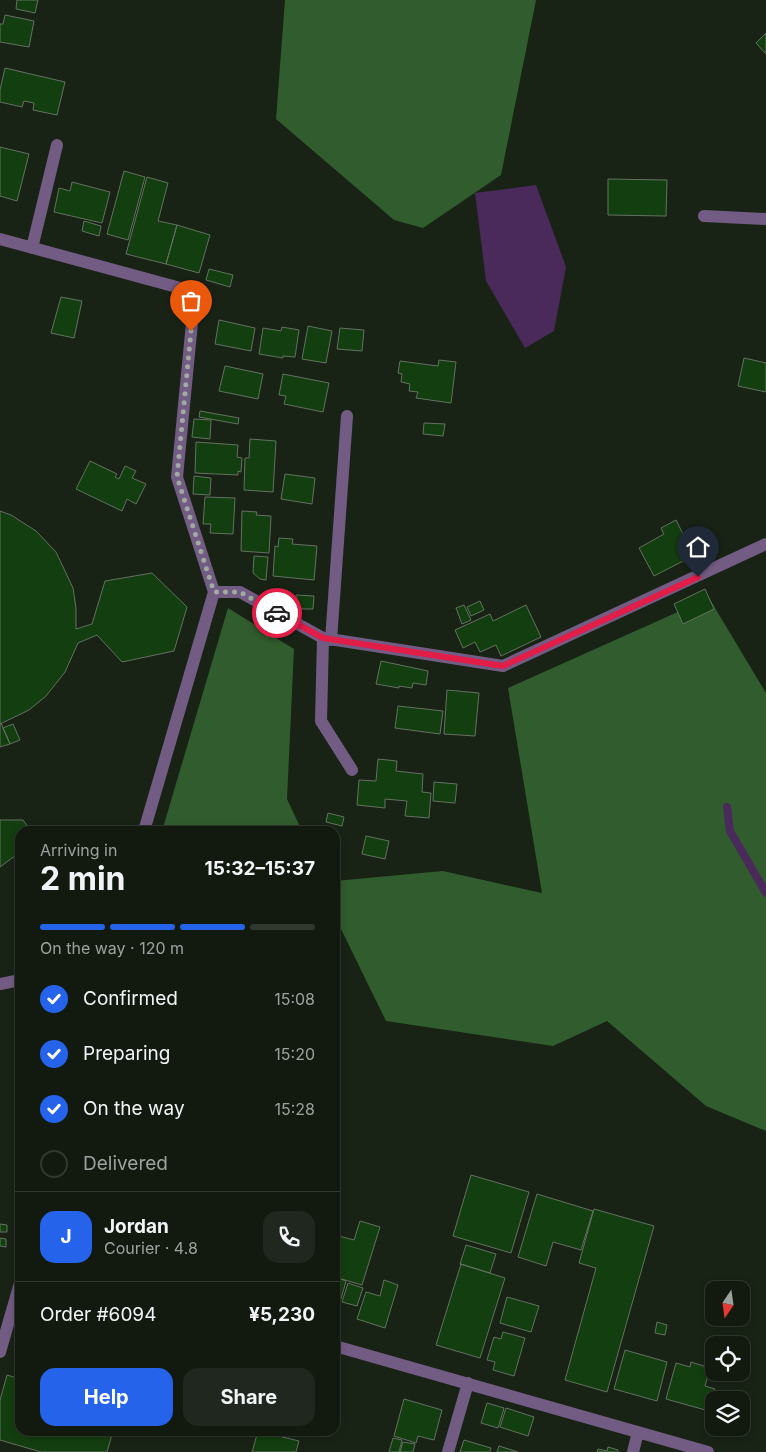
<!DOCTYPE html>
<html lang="en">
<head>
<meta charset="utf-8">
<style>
  :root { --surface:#121a10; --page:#1f271e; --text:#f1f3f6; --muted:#9ca19f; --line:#313830; --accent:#2563eb }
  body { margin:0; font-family:Inter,sans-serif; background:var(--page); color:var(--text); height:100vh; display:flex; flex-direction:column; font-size:19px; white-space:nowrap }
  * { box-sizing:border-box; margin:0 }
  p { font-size:16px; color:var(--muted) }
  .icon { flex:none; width:28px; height:28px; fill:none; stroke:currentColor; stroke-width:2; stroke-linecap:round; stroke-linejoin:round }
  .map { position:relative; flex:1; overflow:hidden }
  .details { position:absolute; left:15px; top:826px; width:325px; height:610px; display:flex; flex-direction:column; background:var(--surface); border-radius:15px; box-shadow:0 2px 8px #0003,0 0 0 1px var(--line) }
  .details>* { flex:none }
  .needle { width:32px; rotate:193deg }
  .tools { position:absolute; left:705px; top:1281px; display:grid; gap:10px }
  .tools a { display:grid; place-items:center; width:45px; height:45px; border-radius:10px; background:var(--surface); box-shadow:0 2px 8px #0003,0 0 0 1px var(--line); font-size:25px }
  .pin { position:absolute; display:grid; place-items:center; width:42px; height:42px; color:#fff; margin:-51px -21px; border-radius:50% 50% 50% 0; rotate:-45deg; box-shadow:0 0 5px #0007 }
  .pin .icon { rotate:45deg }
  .courier { position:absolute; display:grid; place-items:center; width:50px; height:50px; margin:-25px; border:4px solid #e11d48; border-radius:50%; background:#fff; color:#222; box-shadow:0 1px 6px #0007 }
  .headline em { font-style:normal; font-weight:700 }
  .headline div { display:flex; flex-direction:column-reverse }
  .headline { display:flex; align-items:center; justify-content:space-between; height:85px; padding:0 25px }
  h1 { font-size:32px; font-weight:700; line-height:38px }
  .bar { display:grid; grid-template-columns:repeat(4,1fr); gap:8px 5px; align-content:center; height:60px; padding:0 25px }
  .bar i { height:6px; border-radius:4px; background:var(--line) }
  .bar .active { background:var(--accent) }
  .bar p { grid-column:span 4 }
  .line { display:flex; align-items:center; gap:12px; padding:0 25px; border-top:1px solid var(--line) }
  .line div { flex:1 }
  .round { display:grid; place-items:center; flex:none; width:52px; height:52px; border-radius:15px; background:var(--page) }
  ol { padding:0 25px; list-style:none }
  li { display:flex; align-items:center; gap:15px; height:55px }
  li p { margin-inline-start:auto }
  li .icon { padding:5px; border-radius:50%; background:var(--accent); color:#fff; stroke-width:4 }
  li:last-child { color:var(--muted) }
  li i { width:28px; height:28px; border:2px solid var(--line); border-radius:50% }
  .primary-button { display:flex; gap:10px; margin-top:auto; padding:10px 25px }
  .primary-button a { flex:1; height:58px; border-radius:15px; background:var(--accent); color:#fff; font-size:20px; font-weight:700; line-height:58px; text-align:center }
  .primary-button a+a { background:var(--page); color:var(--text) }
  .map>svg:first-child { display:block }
</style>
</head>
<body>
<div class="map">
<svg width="766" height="1452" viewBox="0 0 766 1452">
  <rect width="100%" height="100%" fill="#182316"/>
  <path fill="#315c2d" d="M285,0H536L501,175L423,228L394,220L276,119Z
    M709,598L766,693V1131L706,1106L607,1021L553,1046L386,1021L338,923H335V881L443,871L542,893L508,688Z
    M228,608L294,649L287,799L302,831H162Z"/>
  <path fill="#492a5b" d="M536,185L566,267L554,331L525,348L486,281L475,193Z"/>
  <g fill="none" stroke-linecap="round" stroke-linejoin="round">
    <path stroke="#492a5b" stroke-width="8" d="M727,807L730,831L766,893"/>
  </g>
  <path fill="#133e0f" stroke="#637161" d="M17,0H38L35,13L16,9Z
    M5,15L34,21L29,47L0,42V24H3Z
    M766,33V54L756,43Z
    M5,68L65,82L57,115L33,110L34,103L24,101L22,107L0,102V90Z
    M0,147L29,154L17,201L0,196Z
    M124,171L145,177L128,240L107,234Z
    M147,177L168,183L158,221L177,225L166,264L126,254Z
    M608,179L667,180L666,216L608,215Z
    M72,182L110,192L102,223L54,212L59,188L70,191Z
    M84,221L101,226L99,236L82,231Z
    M177,225L210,235L199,273L166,264Z
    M209,269L233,275L230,287L206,280Z
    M61,297L82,301L74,338L51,333Z
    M219,320L255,328L251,351L215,344Z
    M308,326L332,331L326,363L302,359Z
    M282,327L299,330L295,357L283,356V358L259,354L263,328L281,331Z
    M340,328L364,330L362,351L337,349Z
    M744,358L766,363V392L738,386Z
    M439,360L456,362L451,403L416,398L418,392L409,391L410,384L401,382L402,374L398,373L400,361L438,366Z
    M225,366L263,374L258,399L219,391Z
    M283,374L329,383L323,412L284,404L286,396L279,395Z
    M200,411L239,418L238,424L199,417Z
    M194,419L211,420L210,439L192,437Z
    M424,423L445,424L443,436L423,434Z
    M250,439L276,441L273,492L244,490L245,458H249Z
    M196,442L238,445L237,457L242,458L241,472L238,471V475L195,473Z
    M90,461L117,474L115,477L119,479L125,466L136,471L132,478L146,484L136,504L127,499L122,511L76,489Z
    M285,474L315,478L312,504L281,499Z
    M194,476L211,478L210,495L193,494Z
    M205,497L235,498L233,534L210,533L211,524H203Z
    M0,511L11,515L36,531L56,552L73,588L76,608V629L92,624L105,581L152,573L187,607L174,651L122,662L97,635L78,643L65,672L46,696L29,710L0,724Z
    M242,511L257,512L256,515L271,516L269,553L241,551Z
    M676,520L689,546L682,550L687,559L654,576L639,548L664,534L661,528Z
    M279,538L293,539L292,544L317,546L314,580L273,576L275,546L278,547Z
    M254,556L268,557L266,580L260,579L253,573Z
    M705,589L714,609L683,624L674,604Z
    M296,595L314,596L313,609H297Z
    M480,601L484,610L471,616L467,607Z
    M464,605L471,620L462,624L456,608Z
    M526,605L541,637L501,656L496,645L480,652L475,642L463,648L455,630L490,614L493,621Z
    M381,661L428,671L426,685L413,683L412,688L399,686V688L376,684Z
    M447,690L479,693L475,736L444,734Z
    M398,706L443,711L440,734L395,728Z
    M1,723L10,744L0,747V724Z
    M13,724L20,740L10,744L3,728Z
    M378,759L397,761L396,771L423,774L422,792L431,793L429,818L405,816L407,801L385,799V808L357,805L359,780L376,781Z
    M434,782L457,784L455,803L433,801Z
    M328,813L344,817L342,826L326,822Z
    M0,820H23L31,831H20V852L0,867Z
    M366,836L389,841L385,859L362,854Z
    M335,1132L340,1133L335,1151Z
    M471,1175L529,1192L511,1253L453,1236Z
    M537,1194L593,1211L581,1250L553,1242L546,1266L518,1257Z
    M594,1209L654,1226L607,1392L565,1380L596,1268L579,1263Z
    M360,1221L380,1227L362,1285L335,1277V1235L354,1240Z
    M0,1224L7,1225V1232H0Z
    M0,1238L6,1239V1247L0,1246Z
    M466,1245L496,1254L490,1273L460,1264Z
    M461,1264L505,1278L480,1358L436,1345Z
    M335,1277L346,1281L341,1299L335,1297Z
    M384,1280L398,1285L385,1328L357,1319L366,1292L380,1296Z
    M348,1283L363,1288L357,1306L342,1302Z
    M507,1297L539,1306L531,1332L500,1323Z
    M657,1322L667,1325L665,1335L655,1333Z
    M503,1332L525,1338L514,1376L493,1370L495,1362L487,1360L494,1337L501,1339Z
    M625,1350L667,1362L657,1401L614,1389Z
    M691,1362L710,1368L705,1386L715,1389L709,1411L666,1399L676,1363L690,1367Z
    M7,1375L20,1379V1431H113L107,1452H41L0,1440V1400Z
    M404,1399L442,1410L434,1440L418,1436L416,1443L394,1436Z
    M487,1403L504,1408L498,1428L481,1423Z
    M506,1408L534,1417L528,1436L500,1427Z
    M258,1431L299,1441L296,1452H252Z
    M393,1438L402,1440L399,1452H389Z
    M464,1440L491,1448L490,1452H460Z
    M403,1442L415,1444L413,1452H400Z
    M499,1446L518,1452H497Z
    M608,1447L618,1450V1452H597L598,1449L607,1451Z"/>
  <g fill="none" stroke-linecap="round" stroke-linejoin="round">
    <path stroke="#735c83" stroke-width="12" d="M704,216L766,219
      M0,239L195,292L177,477L214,592L144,831
      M32,248L57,145
      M214,592H240L323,638L503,666L766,544
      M323,638L321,721L352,770
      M331,640L347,416
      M0,984L20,980
      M335,1346L708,1452
      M0,1352L20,1283
      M448,1452L468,1383
      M633,1452L638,1432"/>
  </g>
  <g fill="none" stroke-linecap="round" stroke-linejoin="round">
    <path stroke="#a1aaa0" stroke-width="5" stroke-dasharray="0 9" d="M191,331L177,477L214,592H240L277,613"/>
    <path stroke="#e11d48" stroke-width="6" d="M277,613L323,638L503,666L698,577"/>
  </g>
</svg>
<div class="tools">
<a><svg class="needle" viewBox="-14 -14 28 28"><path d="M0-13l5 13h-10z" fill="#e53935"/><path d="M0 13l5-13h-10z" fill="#9ca19f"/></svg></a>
<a><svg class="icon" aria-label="locate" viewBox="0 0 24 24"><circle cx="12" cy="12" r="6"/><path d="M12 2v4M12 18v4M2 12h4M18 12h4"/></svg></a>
<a><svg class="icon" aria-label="layers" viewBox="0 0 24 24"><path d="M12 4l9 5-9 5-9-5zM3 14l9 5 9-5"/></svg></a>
</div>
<div class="pin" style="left:191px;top:331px;background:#ea580c"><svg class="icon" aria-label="bag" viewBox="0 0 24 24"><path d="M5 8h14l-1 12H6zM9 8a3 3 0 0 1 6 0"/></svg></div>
<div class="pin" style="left:698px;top:577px;background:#1f2937"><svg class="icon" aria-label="home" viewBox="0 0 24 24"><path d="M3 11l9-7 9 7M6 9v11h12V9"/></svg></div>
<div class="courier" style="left:277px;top:613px"><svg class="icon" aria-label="car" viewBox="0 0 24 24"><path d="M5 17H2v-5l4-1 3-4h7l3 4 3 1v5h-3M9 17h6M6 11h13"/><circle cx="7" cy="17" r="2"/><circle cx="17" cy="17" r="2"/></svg></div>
<section class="details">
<div class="headline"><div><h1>2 min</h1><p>Arriving in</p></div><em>15:32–15:37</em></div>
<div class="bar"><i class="active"></i><i class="active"></i><i class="active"></i><i></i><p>On the way · 120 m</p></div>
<ol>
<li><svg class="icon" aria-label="check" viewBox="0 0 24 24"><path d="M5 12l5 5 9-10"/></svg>Confirmed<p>15:08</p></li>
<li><svg class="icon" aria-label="check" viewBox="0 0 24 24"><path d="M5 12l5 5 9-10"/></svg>Preparing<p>15:20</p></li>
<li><svg class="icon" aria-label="check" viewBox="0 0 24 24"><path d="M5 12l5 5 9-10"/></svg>On the way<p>15:28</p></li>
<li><i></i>Delivered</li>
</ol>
<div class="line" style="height:90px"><b class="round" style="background:var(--accent);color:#fff">J</b><div><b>Jordan</b><p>Courier · 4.8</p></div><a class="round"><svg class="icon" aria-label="phone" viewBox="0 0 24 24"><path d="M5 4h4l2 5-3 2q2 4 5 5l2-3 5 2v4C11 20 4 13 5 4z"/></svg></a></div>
<div class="line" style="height:65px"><div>Order #6094</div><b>¥5,230</b></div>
<div class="primary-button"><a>Help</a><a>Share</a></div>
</section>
</div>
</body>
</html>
